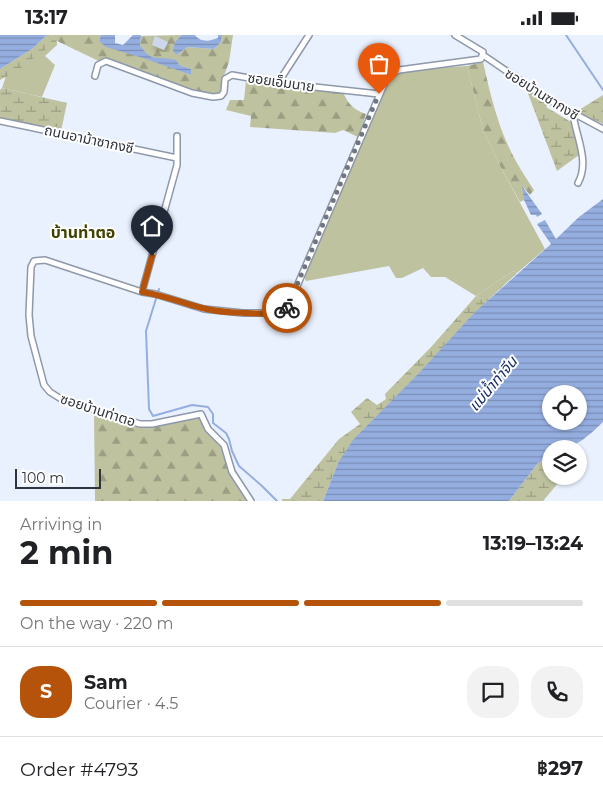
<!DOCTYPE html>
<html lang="en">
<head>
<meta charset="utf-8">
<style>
  :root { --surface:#fff; --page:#f2f2f2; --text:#202124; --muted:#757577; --line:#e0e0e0; --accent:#b45309 }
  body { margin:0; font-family:Montserrat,"Noto Sans Thai",sans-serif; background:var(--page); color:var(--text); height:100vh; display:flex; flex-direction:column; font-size:19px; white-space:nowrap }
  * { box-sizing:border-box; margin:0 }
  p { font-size:16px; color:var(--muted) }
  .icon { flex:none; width:28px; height:28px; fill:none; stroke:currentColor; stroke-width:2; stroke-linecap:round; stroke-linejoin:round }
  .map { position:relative; height:466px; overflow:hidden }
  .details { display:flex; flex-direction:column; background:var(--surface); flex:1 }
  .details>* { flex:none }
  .controls { position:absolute; left:542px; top:350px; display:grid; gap:10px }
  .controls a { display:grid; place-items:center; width:45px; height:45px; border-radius:50%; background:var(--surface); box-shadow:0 1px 4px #0004; font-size:25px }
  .scale { position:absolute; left:15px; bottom:12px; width:86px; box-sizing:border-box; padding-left:5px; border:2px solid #2f333c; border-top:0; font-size:14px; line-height:18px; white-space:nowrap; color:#2f333c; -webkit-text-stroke:4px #fefefe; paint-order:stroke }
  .pin { position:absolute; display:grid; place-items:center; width:42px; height:42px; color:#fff; margin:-51px -21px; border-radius:50% 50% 50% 0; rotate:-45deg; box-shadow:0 0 5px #0007 }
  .pin .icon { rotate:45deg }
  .courier { position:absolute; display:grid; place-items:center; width:50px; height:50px; margin:-25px; border:4px solid #b45309; border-radius:50%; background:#fff; color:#222; box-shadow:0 1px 6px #0007 }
  .headline em { font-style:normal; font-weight:700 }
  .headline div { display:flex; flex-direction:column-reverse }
  .headline { display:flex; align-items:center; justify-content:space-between; height:85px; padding:0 20px }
  h1 { font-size:32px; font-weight:700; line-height:38px }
  .bar { display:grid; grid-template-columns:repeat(4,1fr); gap:8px 5px; align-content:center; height:60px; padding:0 20px }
  .bar i { height:6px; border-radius:4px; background:var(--line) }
  .bar .current { background:var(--accent) }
  .bar p { grid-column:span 4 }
  .line { display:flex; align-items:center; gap:12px; padding:0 20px; border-top:1px solid var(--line) }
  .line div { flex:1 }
  .round { display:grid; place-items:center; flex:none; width:52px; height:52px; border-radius:20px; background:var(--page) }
  .status { display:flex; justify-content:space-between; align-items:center; height:35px; padding:0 25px; background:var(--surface); direction:ltr }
  .status svg { height:14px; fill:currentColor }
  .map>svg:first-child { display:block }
</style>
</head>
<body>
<div class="status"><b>13:17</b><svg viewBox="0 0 49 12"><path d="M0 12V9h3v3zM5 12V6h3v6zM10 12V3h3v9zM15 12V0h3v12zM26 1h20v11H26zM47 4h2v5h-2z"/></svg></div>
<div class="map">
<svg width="603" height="466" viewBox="0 0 603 466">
  <defs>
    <pattern id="forest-firs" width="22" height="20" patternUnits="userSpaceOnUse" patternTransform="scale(1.25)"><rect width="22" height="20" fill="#bec29f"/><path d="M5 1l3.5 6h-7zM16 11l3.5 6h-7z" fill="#9b9e83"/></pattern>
    <pattern id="wetland-marsh" width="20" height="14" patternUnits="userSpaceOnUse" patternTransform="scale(1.25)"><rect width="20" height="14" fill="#bec29f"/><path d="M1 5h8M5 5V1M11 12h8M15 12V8" fill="none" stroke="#9b9e83"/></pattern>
    <pattern id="water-rules" width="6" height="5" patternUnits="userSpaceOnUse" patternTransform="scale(1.25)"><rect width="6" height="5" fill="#95aee0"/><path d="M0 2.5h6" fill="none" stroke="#7a8eb7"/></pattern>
    <filter id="shadow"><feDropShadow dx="2" dy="3.5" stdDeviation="2.5" flood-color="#0004"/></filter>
  </defs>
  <rect width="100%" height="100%" fill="#eaf1fe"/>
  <path fill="#bec29f" d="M57,6V10L45,21L55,30L42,62L2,53L6,41Z
    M467,31L483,95L500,131L545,214L517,238L513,236L476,261L445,242H431L423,233L402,243H396L389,231L306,246L304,242L389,43L397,37L406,35Z"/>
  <path fill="url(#forest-firs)" d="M52,0H101L99,6L191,40V34L146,20L140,10L141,1L182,0L177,4V20L187,12L214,14L221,7L222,0H233L229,27L222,46L223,63L183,58L143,42L109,31L57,6Z
    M483,27C491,62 499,97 517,128C522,137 528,146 534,155L530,160L523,152L524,165L520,167L500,131L483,95L467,31Z
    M246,45L343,57C348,69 354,75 366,79L358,102L343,95L335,98L250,92L251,81L226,75L230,65H244Z
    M513,236L517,238L486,267L476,261Z
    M94,379L137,392C159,392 179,386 200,382L202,389L221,412L228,436L248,466H95Z"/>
  <path fill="url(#wetland-marsh)" d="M47,0H52L57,6L15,37L0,45V34L32,14Z
    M2,53L67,68L61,96L0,83V55Z
    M526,53L549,67L546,72L571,87L579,120L557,136Z
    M603,60V89L582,79L579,75Z
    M476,261L486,267L338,428L323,466H282V464H290L339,404L360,389L351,377L367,363L377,370L386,364L385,359L432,311Z
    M551,421V441H564L543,466H509L538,428Z"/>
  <path fill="url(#water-rules)" fill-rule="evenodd" d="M0,0H47L32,14L0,34Z
    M101,0H115V8L123,10L133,0H141L140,10C152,29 158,20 176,25L179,30L191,34V40L143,23L106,12L99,6Z
    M182,0H195C201,8 210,6 218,3V0H222L221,7L214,14L187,12L177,20L173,16C174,9 176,4 182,0Z
    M522,151L542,179L537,182L536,180H531L524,165Z
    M603,164V387C586,403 576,414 551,414V421L538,428L509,466H323L338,428L353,405L420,337L475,277L551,209L537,189L545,185L556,204L579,182ZM551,359H579V386H551Z"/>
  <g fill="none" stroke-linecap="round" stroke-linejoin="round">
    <path stroke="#95aee0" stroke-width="2" d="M566,0L603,55
      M159,254L146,296L149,374L153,381L192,370L208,372L213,379V388L226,398L229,404L232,416L239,431L262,451L277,466"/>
  </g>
  <path fill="#cdd7ec" filter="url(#shadow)" d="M155,1L168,7L164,15L152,10Z"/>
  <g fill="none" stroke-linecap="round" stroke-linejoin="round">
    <g stroke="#8e98ab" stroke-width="8">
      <path id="street" d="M483,20L549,65L603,94
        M95,41L98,30L106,26L192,58L213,62L221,61L224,57L225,44L232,40L278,48L379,59
        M278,48L309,0
        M573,79C576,102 590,126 578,148
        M0,86L177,123
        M142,257L177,130V101
        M251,466L232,437L224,410L208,394L201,379L152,389H140L61,364L50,357L44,350L31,301L29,280L31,232L34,226L45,225L142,257L155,259L204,274L243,278H281L286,274L291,265L386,45L391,39L399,35L481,24L483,17L455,0"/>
    </g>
    <use href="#street" stroke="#fff" stroke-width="5"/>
  </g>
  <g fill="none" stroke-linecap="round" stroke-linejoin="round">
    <path stroke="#707680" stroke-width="5" stroke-dasharray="0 9" d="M287,273L379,59"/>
    <path stroke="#b45309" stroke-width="6" d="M152,221L142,257C163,260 182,268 202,273C226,279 252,278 276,279L281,278L287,273"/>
  </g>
  <g text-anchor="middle" stroke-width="4" stroke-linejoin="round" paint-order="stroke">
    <g font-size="14" fill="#2f333c" stroke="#fefefe">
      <text transform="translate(281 47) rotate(8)" y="5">ซอยเอ็มนาย</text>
      <text transform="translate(542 59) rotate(32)" y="5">ซอยบ้านซากงซี</text>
      <text transform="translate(89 104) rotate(12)" y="5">ถนนอาม้าซากงซี</text>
      <text transform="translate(98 375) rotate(18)" y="5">ซอยบ้านท่าตอ</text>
    </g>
    <g font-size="15" font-style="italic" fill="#132a65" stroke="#fefefe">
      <text transform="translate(493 349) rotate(-50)" y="5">แม่น้ำท่าจีน</text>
    </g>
    <g font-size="16" font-weight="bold" fill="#3f4201" stroke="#fefefe">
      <text x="83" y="203">บ้านท่าตอ</text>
    </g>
  </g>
</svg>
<div class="controls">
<a><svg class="icon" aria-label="locate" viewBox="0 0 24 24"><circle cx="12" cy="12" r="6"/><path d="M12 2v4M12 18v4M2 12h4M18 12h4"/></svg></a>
<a><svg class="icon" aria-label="layers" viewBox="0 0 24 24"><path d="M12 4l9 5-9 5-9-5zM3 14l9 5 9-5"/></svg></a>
</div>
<div class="scale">100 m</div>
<div class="pin" style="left:379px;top:59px;background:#ea580c"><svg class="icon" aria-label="bag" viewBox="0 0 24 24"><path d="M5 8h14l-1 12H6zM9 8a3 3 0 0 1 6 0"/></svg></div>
<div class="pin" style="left:152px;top:221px;background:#1f2937"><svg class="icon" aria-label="home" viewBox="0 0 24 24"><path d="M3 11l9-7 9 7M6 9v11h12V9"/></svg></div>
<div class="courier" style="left:287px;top:273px"><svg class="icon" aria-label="bike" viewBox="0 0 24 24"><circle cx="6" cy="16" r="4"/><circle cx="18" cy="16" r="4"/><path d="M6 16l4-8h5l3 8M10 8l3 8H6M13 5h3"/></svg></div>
</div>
<section class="details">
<div class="headline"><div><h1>2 min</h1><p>Arriving in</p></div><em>13:19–13:24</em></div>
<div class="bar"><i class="current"></i><i class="current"></i><i class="current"></i><i></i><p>On the way · 220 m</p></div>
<div class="line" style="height:90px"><b class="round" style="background:var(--accent);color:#fff">S</b><div><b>Sam</b><p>Courier · 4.5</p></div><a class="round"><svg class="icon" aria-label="chat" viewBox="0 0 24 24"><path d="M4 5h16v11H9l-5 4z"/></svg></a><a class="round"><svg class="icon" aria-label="phone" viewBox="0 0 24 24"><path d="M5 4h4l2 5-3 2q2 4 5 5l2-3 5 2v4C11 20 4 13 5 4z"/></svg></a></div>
<div class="line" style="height:65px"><div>Order #4793</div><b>฿297</b></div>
</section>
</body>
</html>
